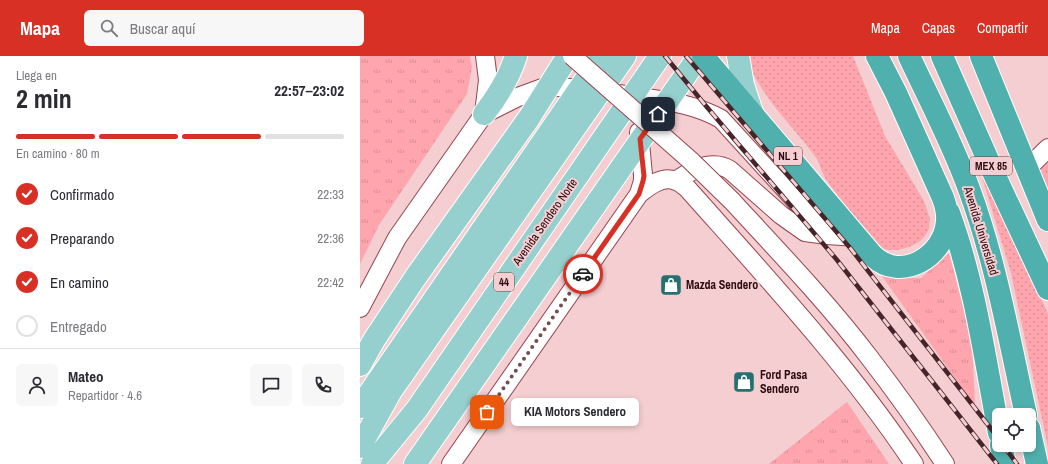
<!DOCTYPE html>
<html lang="es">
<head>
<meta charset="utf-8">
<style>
  :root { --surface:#fff; --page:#f7f7f7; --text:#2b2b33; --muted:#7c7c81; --line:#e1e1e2; --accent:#d93025 }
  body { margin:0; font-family:"Archivo Narrow",sans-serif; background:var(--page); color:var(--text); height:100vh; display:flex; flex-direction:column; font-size:15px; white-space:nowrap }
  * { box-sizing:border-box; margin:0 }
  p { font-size:13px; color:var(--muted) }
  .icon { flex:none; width:22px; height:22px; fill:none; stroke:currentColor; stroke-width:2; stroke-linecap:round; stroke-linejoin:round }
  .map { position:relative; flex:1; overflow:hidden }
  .drawer { display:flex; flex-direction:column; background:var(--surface); width:360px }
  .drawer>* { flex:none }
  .fabs { position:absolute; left:632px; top:352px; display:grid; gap:8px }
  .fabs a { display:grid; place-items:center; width:44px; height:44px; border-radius:6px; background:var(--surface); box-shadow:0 2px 6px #0003; font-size:20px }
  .pin { position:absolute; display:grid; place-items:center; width:34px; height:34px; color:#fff; margin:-17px; border-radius:8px; box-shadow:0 2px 6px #0006 }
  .courier { position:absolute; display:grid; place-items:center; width:40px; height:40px; margin:-20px; border:3px solid #d93025; border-radius:50%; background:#fff; color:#222; box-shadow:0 1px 5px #0007 }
  .bubble { position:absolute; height:28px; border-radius:6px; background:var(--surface); box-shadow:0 2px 6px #0003; font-size:13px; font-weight:800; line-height:28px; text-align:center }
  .overview em { font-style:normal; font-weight:800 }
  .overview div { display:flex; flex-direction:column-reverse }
  .overview { display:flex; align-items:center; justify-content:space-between; height:68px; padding:0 16px }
  h1 { font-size:26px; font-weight:800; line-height:30px }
  .bar { display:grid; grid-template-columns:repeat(4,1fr); gap:6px 4px; align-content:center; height:48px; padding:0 16px }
  .bar i { height:5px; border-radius:3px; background:var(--line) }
  .bar .active { background:var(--accent) }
  .bar p { grid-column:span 4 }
  .line { display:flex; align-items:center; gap:10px; padding:0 16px; border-top:1px solid var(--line) }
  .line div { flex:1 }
  .round { display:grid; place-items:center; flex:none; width:42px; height:42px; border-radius:6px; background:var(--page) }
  ol { padding:0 16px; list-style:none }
  li { display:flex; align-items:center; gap:12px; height:44px }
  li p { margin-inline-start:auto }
  li .icon { padding:4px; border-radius:50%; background:var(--accent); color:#fff; stroke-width:4 }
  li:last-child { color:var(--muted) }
  li i { width:22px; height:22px; border:2px solid var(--line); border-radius:50% }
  header { display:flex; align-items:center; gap:24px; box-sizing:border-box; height:56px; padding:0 20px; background:var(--accent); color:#fff }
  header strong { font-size:19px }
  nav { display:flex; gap:22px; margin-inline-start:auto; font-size:14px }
  .search { width:280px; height:36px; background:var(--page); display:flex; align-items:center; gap:10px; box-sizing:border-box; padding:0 14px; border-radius:6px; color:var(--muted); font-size:15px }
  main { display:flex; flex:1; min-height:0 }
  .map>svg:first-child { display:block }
</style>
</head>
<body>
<header>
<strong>Mapa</strong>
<div class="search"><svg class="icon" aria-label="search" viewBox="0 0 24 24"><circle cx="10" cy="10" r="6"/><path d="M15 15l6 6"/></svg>Buscar aquí</div>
<nav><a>Mapa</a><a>Capas</a><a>Compartir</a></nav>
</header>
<main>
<section class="drawer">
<div class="overview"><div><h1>2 min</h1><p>Llega en</p></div><em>22:57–23:02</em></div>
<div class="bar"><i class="active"></i><i class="active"></i><i class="active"></i><i></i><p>En camino · 80 m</p></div>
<ol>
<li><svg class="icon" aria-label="check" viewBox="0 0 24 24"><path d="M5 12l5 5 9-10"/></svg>Confirmado<p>22:33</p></li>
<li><svg class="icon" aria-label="check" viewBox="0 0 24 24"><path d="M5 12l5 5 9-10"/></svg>Preparando<p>22:36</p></li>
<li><svg class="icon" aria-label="check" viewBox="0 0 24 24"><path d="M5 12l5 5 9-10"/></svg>En camino<p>22:42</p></li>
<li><i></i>Entregado</li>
</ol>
<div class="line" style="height:72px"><a class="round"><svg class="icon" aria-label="person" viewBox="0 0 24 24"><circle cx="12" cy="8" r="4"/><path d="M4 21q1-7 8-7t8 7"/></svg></a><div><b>Mateo</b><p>Repartidor · 4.6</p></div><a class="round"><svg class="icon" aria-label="chat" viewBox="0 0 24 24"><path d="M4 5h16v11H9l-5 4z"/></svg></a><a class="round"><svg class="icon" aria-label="phone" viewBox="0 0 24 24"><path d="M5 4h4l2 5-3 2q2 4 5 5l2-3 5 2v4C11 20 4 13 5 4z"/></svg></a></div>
</section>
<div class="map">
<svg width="688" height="408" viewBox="0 0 688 408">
  <defs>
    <pattern id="grass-tufts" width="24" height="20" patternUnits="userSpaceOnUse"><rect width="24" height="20" fill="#fea5ae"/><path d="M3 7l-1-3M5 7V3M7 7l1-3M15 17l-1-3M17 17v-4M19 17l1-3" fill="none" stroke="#da8d95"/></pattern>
    <pattern id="park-dots" width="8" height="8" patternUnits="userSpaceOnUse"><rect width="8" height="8" fill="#fea5ae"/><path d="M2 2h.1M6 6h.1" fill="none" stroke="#da8d95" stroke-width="1.8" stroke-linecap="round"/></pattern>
  </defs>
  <rect width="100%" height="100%" fill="#f4ced0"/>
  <path fill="url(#grass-tufts)" d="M0,0H110L112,11L107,38L19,169L0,208Z
    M688,107V148L675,120Z
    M589,197L612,285L615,350L519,216L539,222H561Z
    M487,346L529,408H409Z"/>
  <path fill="url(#park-dots)" d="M388,0H493L525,80L564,145L570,163L569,173L565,180L559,186L549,191L538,194H530L524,193L515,185C499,165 482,146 467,125C462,118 461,110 457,103C437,74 393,34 388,0Z
    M609,78L688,258V391L651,217Z"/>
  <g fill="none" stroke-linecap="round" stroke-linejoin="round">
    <g stroke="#964550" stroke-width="20">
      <path id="minor" d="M260,38C295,44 330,45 361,63L467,179
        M124,58L128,24L125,0
        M667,113L688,92
        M316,125C331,114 352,103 370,114L421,159L445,176L467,179L497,181
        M279,138C289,130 303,119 316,125C320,126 324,130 327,132C406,221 488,309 554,408
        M372,145C419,196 467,246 509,301C536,336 561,371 585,408
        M0,252L37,182L124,58L158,41L188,30L231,34
        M91,408L279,138L283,125V119L279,76"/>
    </g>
    <g stroke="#fff" stroke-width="24">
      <path id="major" d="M378,0L383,29L393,59
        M124,58C138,40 149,22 156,0
        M0,309L14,284L55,222L169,62L208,0
        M0,351L242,0
        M0,391L31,335L265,0
        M12,408L57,353L300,0
        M55,408L339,0"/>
    </g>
    <g stroke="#fff" stroke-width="24">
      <path id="highway" d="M343,0L513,200C541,227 585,200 587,165C588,154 584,143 579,133L536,37L517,0
        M549,0C569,43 593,88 609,133C636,206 649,283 666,359
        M582,0L635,120L688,233
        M621,0L688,164
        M589,157C615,228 625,303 639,377
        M669,372L677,408
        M641,389L645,408"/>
    </g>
    <use href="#minor" stroke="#fff" stroke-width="18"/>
    <use href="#major" stroke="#96d0ce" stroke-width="22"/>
    <use href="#highway" stroke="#50b0ae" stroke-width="22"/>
    <g stroke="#46252a" stroke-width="4.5">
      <path id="rail" d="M305,0L346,50L477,204L637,408
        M326,0L491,193L639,383
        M643,389L657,408"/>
    </g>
    <use href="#rail" stroke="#f4ced0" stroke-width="3" stroke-dasharray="9" stroke-linecap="butt"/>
    <g stroke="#964550" stroke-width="20" stroke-linecap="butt">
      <path id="minor-bridge" d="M212,0L330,104L372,145"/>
    </g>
    <use href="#minor-bridge" stroke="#fff" stroke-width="18"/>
  </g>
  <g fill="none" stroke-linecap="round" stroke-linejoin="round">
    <path stroke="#714f53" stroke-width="4" stroke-dasharray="0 7.2" d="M127,356L223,218"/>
    <path stroke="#d93025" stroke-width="5" d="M223,218L279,138L283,125L284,120L280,83L298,58"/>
  </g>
  <defs>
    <g id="shop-square" transform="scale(1.15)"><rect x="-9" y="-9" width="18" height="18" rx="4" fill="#26706f" stroke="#f4ced0"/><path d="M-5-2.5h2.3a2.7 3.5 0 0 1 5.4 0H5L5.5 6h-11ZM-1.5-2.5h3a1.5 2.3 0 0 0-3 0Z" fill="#fff"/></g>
  </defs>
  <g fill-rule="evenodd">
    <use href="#shop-square" x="311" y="229"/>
    <use href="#shop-square" x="384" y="326"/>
  </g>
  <g text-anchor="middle" stroke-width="4" stroke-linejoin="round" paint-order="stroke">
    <g fill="#f4ced0" stroke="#67454a" stroke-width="1">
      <rect x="414" y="91" width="28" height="18" rx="3"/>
      <rect x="610" y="101" width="42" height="18" rx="3"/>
      <rect x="134" y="217" width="20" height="18" rx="3"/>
    </g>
    <g font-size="11" font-weight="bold" fill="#2b0a10">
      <text x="428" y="104">NL 1</text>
      <text x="631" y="114">MEX 85</text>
      <text x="144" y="230">44</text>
    </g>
    <g font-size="12" fill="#2b0a10" stroke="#f4ced0">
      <text transform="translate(185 166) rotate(-55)" y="4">Avenida Sendero Norte</text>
      <text transform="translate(621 175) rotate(73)" y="4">Avenida Universidad</text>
    </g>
    <g font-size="12" font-weight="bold" fill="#2b0a10" stroke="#f4ced0" text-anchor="start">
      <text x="326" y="233">Mazda Sendero</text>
      <text x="400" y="323">Ford Pasa<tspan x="400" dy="14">Sendero</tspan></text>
    </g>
  </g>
</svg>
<div class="fabs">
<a><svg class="icon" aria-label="locate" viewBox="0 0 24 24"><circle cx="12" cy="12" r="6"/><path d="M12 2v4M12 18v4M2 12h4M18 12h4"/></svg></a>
</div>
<div class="pin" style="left:127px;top:356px;background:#ea580c"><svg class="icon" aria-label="bag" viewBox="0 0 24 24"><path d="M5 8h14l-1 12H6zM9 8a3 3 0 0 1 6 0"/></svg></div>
<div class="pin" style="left:298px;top:58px;background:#1f2937"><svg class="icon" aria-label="home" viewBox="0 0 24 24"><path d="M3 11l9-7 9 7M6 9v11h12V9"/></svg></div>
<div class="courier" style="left:223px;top:218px"><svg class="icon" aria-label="car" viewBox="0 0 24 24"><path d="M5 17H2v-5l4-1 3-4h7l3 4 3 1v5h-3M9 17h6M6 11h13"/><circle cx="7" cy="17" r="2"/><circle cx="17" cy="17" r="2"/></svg></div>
<div class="bubble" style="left:151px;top:342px;width:128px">KIA Motors Sendero</div>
</div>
</main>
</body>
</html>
